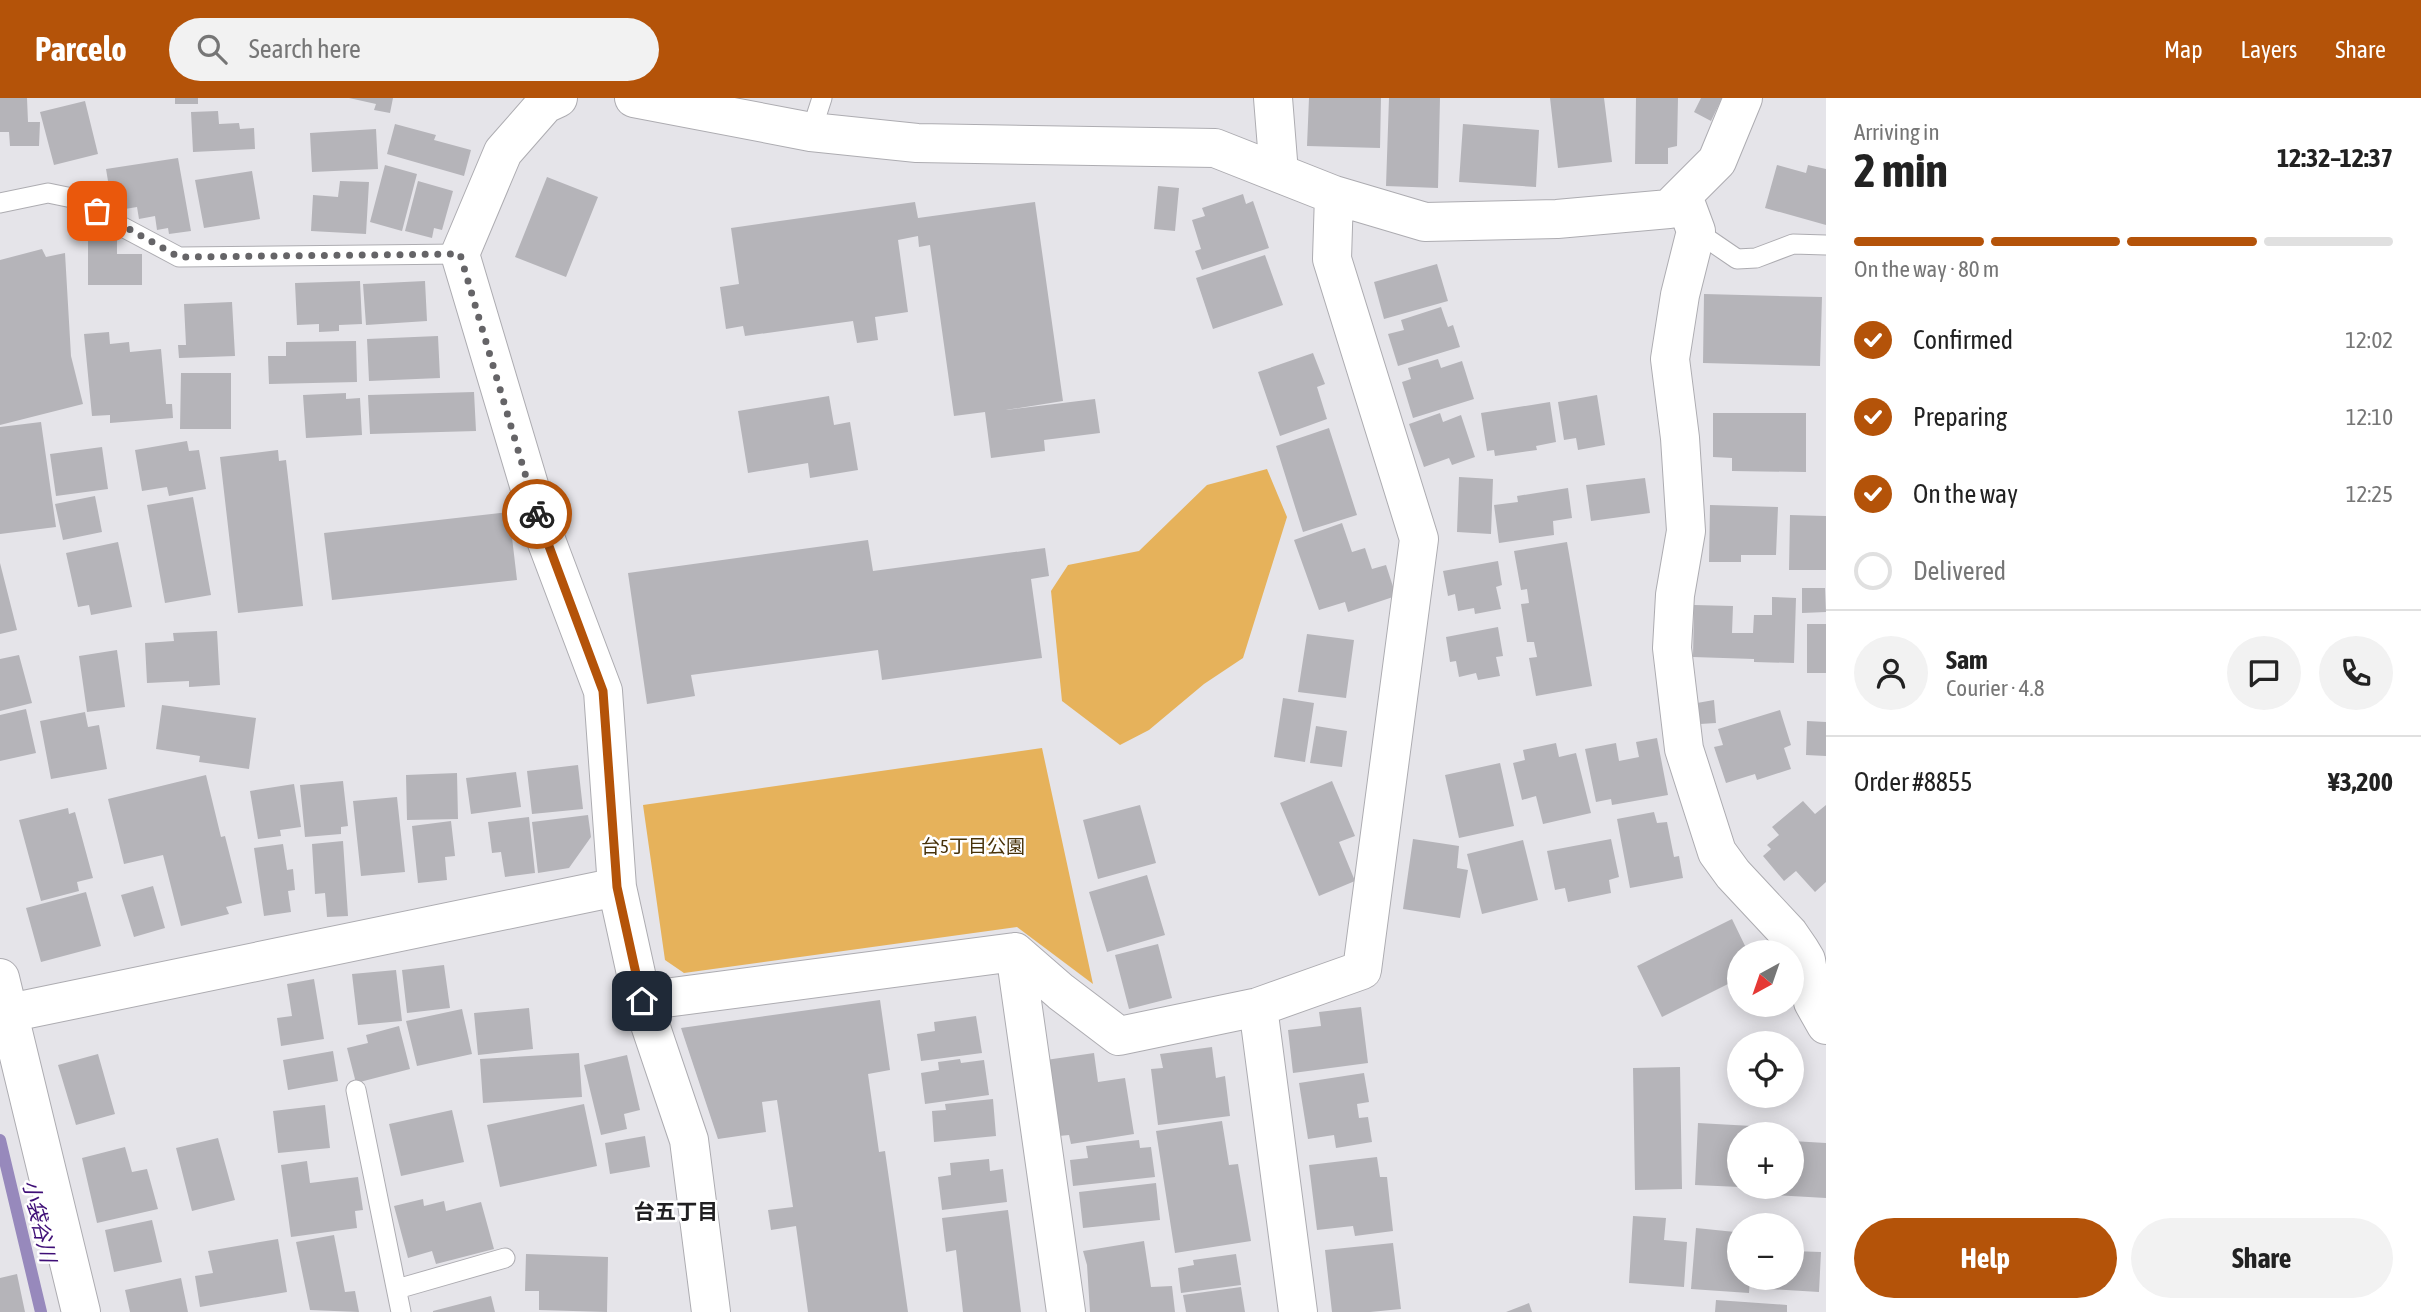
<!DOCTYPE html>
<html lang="en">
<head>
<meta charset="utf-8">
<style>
  :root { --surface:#fff; --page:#f2f2f2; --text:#222; --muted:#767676; --line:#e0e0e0; --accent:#b45309 }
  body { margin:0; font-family:"Asap Condensed","Noto Sans JP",sans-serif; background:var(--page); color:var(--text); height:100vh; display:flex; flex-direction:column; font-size:26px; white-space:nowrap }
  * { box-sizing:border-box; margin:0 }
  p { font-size:23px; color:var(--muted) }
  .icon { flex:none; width:38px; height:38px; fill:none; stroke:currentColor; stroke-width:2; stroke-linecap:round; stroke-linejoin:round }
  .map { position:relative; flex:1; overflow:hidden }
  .side { display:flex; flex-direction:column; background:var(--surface); width:595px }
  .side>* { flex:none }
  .needle { width:46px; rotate:220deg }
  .tools { position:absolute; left:1727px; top:842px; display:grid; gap:14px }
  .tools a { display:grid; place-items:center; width:77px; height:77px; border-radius:50%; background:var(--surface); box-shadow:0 4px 18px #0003; font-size:35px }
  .pin { position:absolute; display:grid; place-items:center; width:60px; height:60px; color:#fff; margin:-30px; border-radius:14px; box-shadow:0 4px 10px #0006 }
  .courier { position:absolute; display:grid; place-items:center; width:70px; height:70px; margin:-35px; border:5px solid #b45309; border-radius:50%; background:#fff; color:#222; box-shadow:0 2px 9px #0007 }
  .head em { font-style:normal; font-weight:700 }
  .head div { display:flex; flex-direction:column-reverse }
  .head { display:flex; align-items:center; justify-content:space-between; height:119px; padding:0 28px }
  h1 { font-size:46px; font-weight:700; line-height:52px }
  .bar { display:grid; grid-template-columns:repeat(4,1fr); gap:10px 7px; align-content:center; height:84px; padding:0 28px }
  .bar i { height:9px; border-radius:5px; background:var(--line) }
  .bar .on { background:var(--accent) }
  .bar p { grid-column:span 4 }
  .line { display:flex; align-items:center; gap:18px; padding:0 28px; border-top:2px solid var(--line) }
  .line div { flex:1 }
  .round { display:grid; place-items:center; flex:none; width:74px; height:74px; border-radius:37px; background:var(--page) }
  ol { padding:0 28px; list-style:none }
  li { display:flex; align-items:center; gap:21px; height:77px }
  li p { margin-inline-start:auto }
  li .icon { padding:7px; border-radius:50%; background:var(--accent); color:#fff; stroke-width:4 }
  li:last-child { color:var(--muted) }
  li i { width:38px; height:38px; border:4px solid var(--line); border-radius:50% }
  .primary-button { display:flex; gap:14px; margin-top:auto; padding:14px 28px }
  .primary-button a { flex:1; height:80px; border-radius:42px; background:var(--accent); color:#fff; font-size:28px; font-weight:700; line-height:80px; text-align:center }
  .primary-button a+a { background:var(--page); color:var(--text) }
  header { display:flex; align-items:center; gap:42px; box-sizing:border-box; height:98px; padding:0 35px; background:var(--accent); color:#fff }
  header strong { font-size:33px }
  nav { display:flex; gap:38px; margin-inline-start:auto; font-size:24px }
  .search { width:490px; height:63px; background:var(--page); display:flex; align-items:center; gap:18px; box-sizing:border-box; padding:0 24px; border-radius:38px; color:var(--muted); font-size:26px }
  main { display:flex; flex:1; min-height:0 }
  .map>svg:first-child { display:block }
</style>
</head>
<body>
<header>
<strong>Parcelo</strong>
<div class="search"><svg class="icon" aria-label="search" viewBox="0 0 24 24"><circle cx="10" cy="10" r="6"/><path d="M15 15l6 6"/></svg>Search here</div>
<nav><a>Map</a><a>Layers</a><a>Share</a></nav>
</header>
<main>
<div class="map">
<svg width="1826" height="1214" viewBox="0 0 1826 1214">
  <rect width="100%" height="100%" fill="#e5e4e9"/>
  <path fill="#e6b25b" d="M1267,371L1287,419L1243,560L1204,586L1149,632L1120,647L1062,603L1051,493L1068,467L1139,453L1207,387Z
    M1042,650L1093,886L1017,829L684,875L665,862L643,707Z"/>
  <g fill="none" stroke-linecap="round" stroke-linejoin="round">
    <path stroke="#9789bc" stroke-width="12" d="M0,1042L41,1214"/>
  </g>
  <path fill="#b5b4b9" d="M0,0H27L28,24H40L39,48H10L9,34H0Z
    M175,0H198V6H175Z
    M349,0H393L390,15L374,12L376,6Z
    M1309,0H1381L1380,50L1307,48Z
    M1389,0H1440L1438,90L1386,88Z
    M1550,0H1604L1612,64L1558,70Z
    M1636,0H1678L1677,48L1668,50V66H1635Z
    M1701,0H1722L1711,23L1694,14Z
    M85,3L98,56L54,67L40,14Z
    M218,13L219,26L239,25L240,31L254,30L255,51L193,54L191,14Z
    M395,26L436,37L434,42L471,52L464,78L387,56Z
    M1463,26L1539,32L1536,89L1459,84Z
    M376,31L378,71L312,74L310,35Z
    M178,60L191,133L169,136L168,130L157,132L155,118L139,121L137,109L113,113L106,71Z
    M385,67L417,76L402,133L370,124Z
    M1777,67L1806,75L1808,67L1826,71V127L1765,110Z
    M252,73L260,121L204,130L195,82Z
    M547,79L598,99L566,179L515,159Z
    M340,83L369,84L366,136L311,133L313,97L338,99Z
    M418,83L453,93L442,132L434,130L432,140L405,133Z
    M1158,88L1179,90L1175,133L1154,131Z
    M1243,96L1246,106L1253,103L1269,150L1202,172L1195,153L1201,151L1192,122L1205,118L1202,110Z
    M915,104L918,120L1035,104L1063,303L1006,312L1095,301L1100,335L1044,342L1045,353L991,360L985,314L954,318L930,147L919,149L918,138L898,142L908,214L875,219L878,242L857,245L853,223L745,238L743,228L726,231L720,189L739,186L731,130Z
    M88,138H117V156H142V187H88Z
    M42,151L46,159L65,155L71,258L83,306L0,327V162Z
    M1265,157L1283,207L1213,231L1196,180Z
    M1437,166L1448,203L1384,221L1374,184Z
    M360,183L362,226L339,227V233L319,234V226L297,227L295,185Z
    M425,183L427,223L366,227L363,186Z
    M1704,196L1822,199L1820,268L1703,265Z
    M232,204L235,258L179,260L178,247H186L184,206Z
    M1441,209L1448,229L1453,227L1460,249L1398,268L1388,236L1404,232L1401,222Z
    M109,234L110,246L129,244L130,254L161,251L166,306H172L173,320L110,325V317L92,318L84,236Z
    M438,238L440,280L369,283L367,241Z
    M356,243L357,284L269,286L268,258H286V244Z
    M1313,255L1325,286L1317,289L1327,321L1280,338L1258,274Z
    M1438,261L1441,270L1462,263L1474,301L1413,320L1402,284L1411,281L1408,270Z
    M181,275H231V331H180Z
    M474,294L476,333L370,336L368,297Z
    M346,295V301L360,300L362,337L306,340L303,297Z
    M1597,297L1605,347L1578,352L1576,340L1564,342L1558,304Z
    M829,298L834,327L850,324L858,372L810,380L808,365L748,375L738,313Z
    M1550,304L1556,344L1536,348L1537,352L1495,358L1494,352L1487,353L1481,315Z
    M1440,315L1443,324L1461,317L1475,359L1452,367L1449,360L1424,369L1409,326Z
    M1713,315H1806V374L1732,373V360L1713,359Z
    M41,324L56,429L0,436V329Z
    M1329,330L1357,417L1303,434L1276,348Z
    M187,343L189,353L199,352L206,391L169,398L167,389L142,393L135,352Z
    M102,349L108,391L56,398L50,356Z
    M278,352L279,363L286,362L303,508L238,515L220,359Z
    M1459,379L1493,381L1491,436L1457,434Z
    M1645,380L1650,415L1591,423L1586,387Z
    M1568,390L1572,420L1553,423L1554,437L1499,445L1494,407L1518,404L1517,398Z
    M95,398L102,434L63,442L55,406Z
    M193,399L211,497L165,505L147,407Z
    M1710,407L1778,409L1776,457H1741V464H1709Z
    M509,414L517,482L332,502L324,435Z
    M1790,417L1826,418V472H1789Z
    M1342,425L1352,454L1365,450L1372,471L1386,467L1396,498L1348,514L1345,504L1319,512L1294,442Z
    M868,442L873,473L1045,450L1049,478L1031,481L1042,560L882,582L878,552L691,577L695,598L647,606L628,475Z
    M118,444L132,509L91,517L89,507L78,509L66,455Z
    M1567,444L1592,588L1536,598L1529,560L1537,559L1534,544H1527L1521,506L1529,505L1527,491L1521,492L1514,453Z
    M1498,463L1502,487L1496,489L1501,511L1475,516L1474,510L1458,513L1455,496L1448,498L1443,473Z
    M0,465L17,532L0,536Z
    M1802,490H1825L1826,514L1802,515Z
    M1772,499L1796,500L1794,565L1754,564V561L1693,559L1694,507L1733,508L1732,535H1753L1754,517H1772Z
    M1807,526H1826V575H1807Z
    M1498,529L1503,558L1496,559L1500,578L1478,582L1476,575L1459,579L1456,563L1450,564L1446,539Z
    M217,533L220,587L189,589V583L147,585L145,545L174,543L173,535Z
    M1307,536L1354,542L1346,600L1298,594Z
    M117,552L125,609L87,614L79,558Z
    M19,557L32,605L0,613V561Z
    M1283,600L1314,605L1305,664L1274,659Z
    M1714,602L1716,625L1700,626L1697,605Z
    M162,607L256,620L249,671L199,664L200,658L156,651Z
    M26,611L36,655L0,663V617Z
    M1780,612L1791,647L1784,650L1791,671L1757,682L1755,676L1726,685L1714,649L1723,647L1718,631Z
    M85,614L88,629L99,627L107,671L51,681L40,623Z
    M1807,623L1826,624V658L1806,657Z
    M1316,628L1347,633L1342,669L1310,665Z
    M1657,640L1668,697L1612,707L1611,701L1596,704L1585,651L1616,645L1619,663L1639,659L1636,644Z
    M1556,645L1559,659L1576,655L1591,715L1543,726L1536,698L1522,702L1513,665L1525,662L1523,652Z
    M1500,665L1514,728L1459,740L1445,677Z
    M578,667L583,711L532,716L527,673Z
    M516,674L521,709L471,716L466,680Z
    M457,675L458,721L407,722L406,677Z
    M206,677L221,739L225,738L242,805L226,809L229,816L181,828L163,757L124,766L108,701Z
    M343,683L348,728L341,729V736L305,739L300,687Z
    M1332,683L1355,738L1339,744L1355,783L1319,798L1280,705Z
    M294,686L301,729L280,732L281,738L258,741L250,693Z
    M397,699L405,774L361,778L353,703Z
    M1803,703L1815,716L1826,707V784L1815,794L1796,773L1784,783L1763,758L1771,751L1767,747L1779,737L1772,729Z
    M1140,707L1156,765L1098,781L1083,722Z
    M68,710L69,716L75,714L93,780L77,784L79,793L41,803L19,722Z
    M1654,714L1657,725L1667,724L1674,759L1679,758L1683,780L1630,790L1617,721Z
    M588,717L591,739L569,770L538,775L532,724Z
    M529,719L535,775L505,779L501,754L492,755L488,724Z
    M451,723L455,758L445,759L447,782L418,785L412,728Z
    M1413,741L1459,748L1457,770L1468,772L1460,820L1403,811Z
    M1611,741L1619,779L1609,782L1611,795L1568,804L1565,790L1555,792L1547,753Z
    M1523,742L1538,802L1482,816L1467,756Z
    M343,743L348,818L327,819L325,795L315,796L312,746Z
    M283,746L287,772L293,771L295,792L288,793L291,814L264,818L254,750Z
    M1147,777L1165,837L1107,854L1089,794Z
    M153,788L165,830L134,839L121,797Z
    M86,794L101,848L41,864L26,810Z
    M1732,821L1748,854H1740V880L1662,919L1637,868Z
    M1158,846L1172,900L1129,911L1115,857Z
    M444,867L450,910L407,915L402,872Z
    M396,872L402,923L358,927L352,876Z
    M314,881L324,941L281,948L277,920L292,918L287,886Z
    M880,902L890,972L868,976L879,1054L885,1053L908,1214H808L796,1128L771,1132L768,1112L793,1109L777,1002L762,1004L766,1034L718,1041L681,930Z
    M1361,909L1368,965L1293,975L1288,932L1321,928L1319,914Z
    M529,910L533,951L478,957L474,915Z
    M462,911L472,956L417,968L406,923Z
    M976,918L982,955L921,963L917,936L935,933L934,924Z
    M399,928L410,971L356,985L347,950L368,945L366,937Z
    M1212,949L1216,980L1225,978L1230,1018L1158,1027L1151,971L1163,970L1160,956Z
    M333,953L338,983L288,992L283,962Z
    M579,955L582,999L483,1005L480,961Z
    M1094,955L1098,984L1125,980L1134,1036L1071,1046L1069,1037L1059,1038L1046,962Z
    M98,956L115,1016L76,1027L58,967Z
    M627,957L640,1012L624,1016L627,1031L601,1037L584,967Z
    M960,961L961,965L984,962L989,997L925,1006L921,975L939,972L938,964Z
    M1680,969L1682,1091L1635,1092L1633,970Z
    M1364,975L1369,1004L1357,1006L1359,1020L1368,1019L1372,1044L1336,1050L1334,1037L1308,1041L1299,985Z
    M993,1001L996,1038L934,1044L932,1013L946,1012L945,1006Z
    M584,1006L597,1068L500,1089L487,1027Z
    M325,1007L330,1050L278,1055L273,1013Z
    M452,1012L464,1064L401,1078L389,1026Z
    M1222,1023L1229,1067L1238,1066L1251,1143L1175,1155L1156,1033Z
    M1698,1025L1770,1029L1769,1036H1740V1089L1695,1087Z
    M645,1038L650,1069L610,1076L605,1045Z
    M218,1040L235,1102L192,1113L176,1050Z
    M1139,1042L1140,1050L1151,1049L1155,1079L1073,1088L1070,1062L1088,1060L1086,1048Z
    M1792,1043L1826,1045V1100L1773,1097L1774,1088H1792Z
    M125,1049L132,1074L147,1071L158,1111L97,1125L82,1060Z
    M1377,1059L1380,1079H1387L1393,1133L1355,1138L1353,1128L1317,1132L1309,1067Z
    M989,1061L990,1073L1003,1071L1007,1104L942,1112L938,1079L951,1077L950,1065Z
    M307,1063L310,1085L358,1079L363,1112L355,1113L357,1130L291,1139L281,1067Z
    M1156,1085L1160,1122L1083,1130L1079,1094Z
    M423,1101L424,1108L444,1103L446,1113L481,1104L494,1151L436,1166L432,1153L408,1160L394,1108Z
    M1008,1112L1021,1214H963L956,1152L946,1154L942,1120Z
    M1633,1118L1666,1120L1664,1142L1687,1144L1684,1189L1629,1185Z
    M1756,1121L1783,1123L1782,1127H1756Z
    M152,1122L162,1164L114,1174L105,1132Z
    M1696,1130L1735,1134L1734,1147H1740V1180H1750L1749,1195L1691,1191Z
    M334,1137L345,1194L355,1193L359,1214L310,1212L296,1144Z
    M278,1141L287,1194L200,1209L195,1178L213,1175L208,1153Z
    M1144,1143L1151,1189L1172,1188L1175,1214H1090L1087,1167L1083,1153Z
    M1393,1145L1401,1211L1370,1214H1332L1325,1152Z
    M1792,1153L1821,1154L1819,1194L1753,1190L1754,1180H1792Z
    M526,1156L608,1159L607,1214L539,1212V1193H525Z
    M1236,1156L1241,1187L1181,1195L1178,1170L1194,1167L1193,1162Z
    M17,1176L25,1214H0V1180Z
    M181,1180L188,1214H130L125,1192Z
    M1241,1189L1245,1214H1186L1183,1197Z
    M491,1198L495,1214H433V1213Z
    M1716,1202L1787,1207V1214H1715Z
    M1529,1205L1532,1214H1506Z"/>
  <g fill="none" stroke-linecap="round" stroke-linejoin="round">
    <g stroke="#adacb1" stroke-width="21">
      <path id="lane" d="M811,34L822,0
        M0,105L48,95L77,101L117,126L179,159L460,156
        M1696,133L1737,161L1756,160L1793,146L1826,147
        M356,992L401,1214
        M397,1191L505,1160"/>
    </g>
    <g stroke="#adacb1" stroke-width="40">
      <path id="street" d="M558,0L545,6L503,54L460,156L543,434L603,593L617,789L642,903L689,1042L711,1214
        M634,0L811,34L917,45L1215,50L1334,97L1425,124L1557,121L1669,111L1717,63L1743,0
        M1273,0L1279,75
        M1683,98L1696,133L1680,197L1670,261L1680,340L1686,433L1675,497L1672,550L1684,651L1717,754L1733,776L1789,836L1800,852L1806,862L1813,904L1826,927
        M642,903L1015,854
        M1258,909L1298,1214
        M9,915L617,789
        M1066,1214L1015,854L1061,894L1119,938L1258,909L1362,872L1419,441L1332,161L1334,97"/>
    </g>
    <g stroke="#adacb1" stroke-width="40">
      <path id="secondary" d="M0,880L81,1214"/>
    </g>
    <use href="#lane" stroke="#fff" stroke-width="19"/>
    <use href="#street" stroke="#fff" stroke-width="38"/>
    <use href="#secondary" stroke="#fff" stroke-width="38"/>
  </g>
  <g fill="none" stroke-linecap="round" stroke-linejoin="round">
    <path stroke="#656467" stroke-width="7" stroke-dasharray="0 12.6" d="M97,113L179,159L460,156L537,416"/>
    <path stroke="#b45309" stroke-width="9" d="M537,416L603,593L617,789L642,903"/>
  </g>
  <g text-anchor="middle" stroke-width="5" stroke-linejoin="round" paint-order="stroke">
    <g font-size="19" fill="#483209" stroke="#fff">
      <text x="973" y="755">台5丁目公園</text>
    </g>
    <g font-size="21" font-weight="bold" fill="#201f21" stroke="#fff">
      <text x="676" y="1121">台五丁目</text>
    </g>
    <g font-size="21" font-style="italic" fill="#3e0e76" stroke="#fff">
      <text transform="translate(39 1123) rotate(77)" y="7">小袋谷川</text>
    </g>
  </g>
</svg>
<div class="tools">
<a><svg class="needle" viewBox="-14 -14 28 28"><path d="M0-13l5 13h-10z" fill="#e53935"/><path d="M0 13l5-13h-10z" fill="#767676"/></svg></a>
<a><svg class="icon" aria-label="locate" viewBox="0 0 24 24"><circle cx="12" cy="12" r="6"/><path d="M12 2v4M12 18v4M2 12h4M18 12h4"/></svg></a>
<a>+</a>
<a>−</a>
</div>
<div class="pin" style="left:97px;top:113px;background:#ea580c"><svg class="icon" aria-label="bag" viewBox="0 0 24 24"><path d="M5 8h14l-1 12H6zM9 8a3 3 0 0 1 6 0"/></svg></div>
<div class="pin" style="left:642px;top:903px;background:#1f2937"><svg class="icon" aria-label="home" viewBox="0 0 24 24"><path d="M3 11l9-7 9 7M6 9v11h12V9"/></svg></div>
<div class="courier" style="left:537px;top:416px"><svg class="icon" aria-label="bike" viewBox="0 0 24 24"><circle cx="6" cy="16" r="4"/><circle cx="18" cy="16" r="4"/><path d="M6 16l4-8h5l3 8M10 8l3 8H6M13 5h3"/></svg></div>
</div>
<section class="side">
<div class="head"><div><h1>2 min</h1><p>Arriving in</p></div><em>12:32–12:37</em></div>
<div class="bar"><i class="on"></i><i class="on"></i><i class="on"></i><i></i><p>On the way · 80 m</p></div>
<ol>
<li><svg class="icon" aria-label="check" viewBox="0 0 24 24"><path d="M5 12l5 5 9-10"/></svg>Confirmed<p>12:02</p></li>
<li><svg class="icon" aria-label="check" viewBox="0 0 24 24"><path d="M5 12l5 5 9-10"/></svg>Preparing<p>12:10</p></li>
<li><svg class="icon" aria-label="check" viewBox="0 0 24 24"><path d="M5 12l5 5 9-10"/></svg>On the way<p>12:25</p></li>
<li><i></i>Delivered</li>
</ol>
<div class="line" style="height:126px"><a class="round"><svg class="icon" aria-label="person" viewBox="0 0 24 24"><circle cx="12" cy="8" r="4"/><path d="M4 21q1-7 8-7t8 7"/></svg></a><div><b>Sam</b><p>Courier · 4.8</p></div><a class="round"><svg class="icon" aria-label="chat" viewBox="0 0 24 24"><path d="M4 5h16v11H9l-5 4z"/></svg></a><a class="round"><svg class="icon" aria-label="phone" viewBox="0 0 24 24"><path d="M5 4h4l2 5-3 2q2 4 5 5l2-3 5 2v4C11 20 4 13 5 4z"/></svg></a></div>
<div class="line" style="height:91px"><div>Order #8855</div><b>¥3,200</b></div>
<div class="primary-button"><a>Help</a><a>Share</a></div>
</section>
</main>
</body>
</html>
